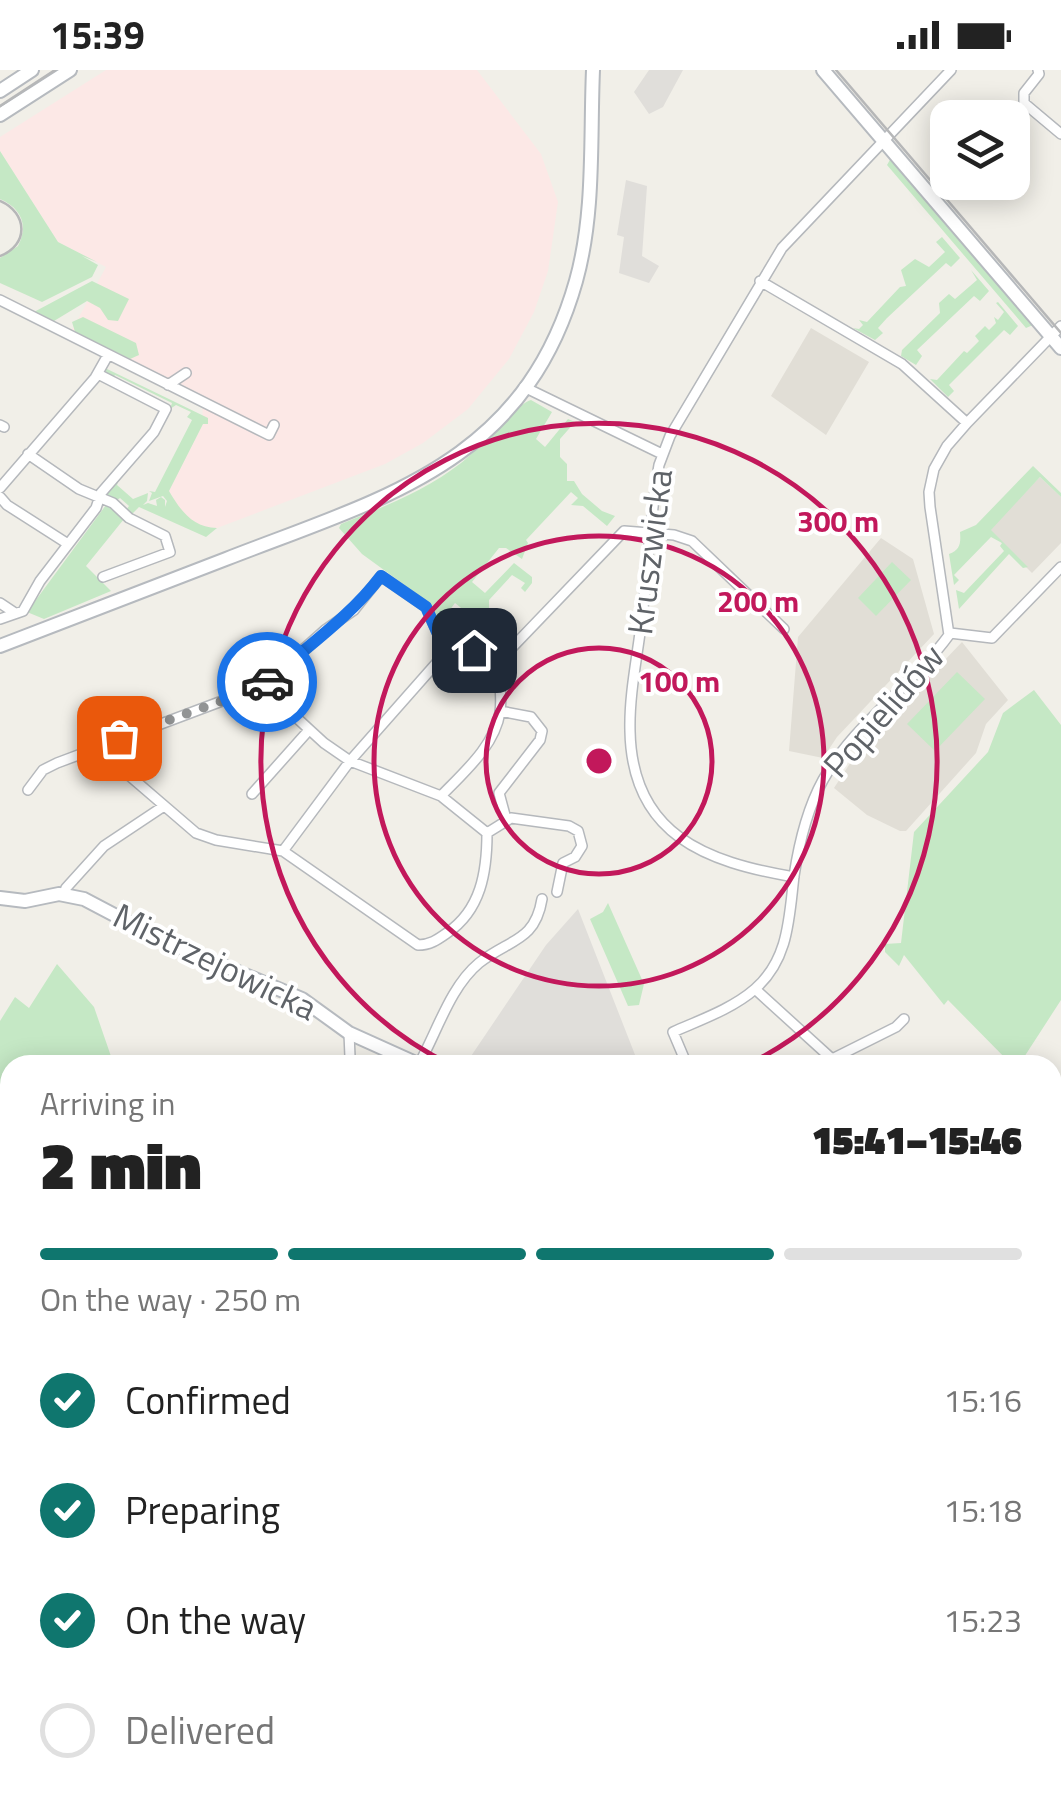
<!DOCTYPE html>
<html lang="en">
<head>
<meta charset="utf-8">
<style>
  :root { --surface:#fff; --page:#f6f6f6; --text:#222; --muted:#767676; --line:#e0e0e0; --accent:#0f766e }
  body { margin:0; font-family:"Titillium Web",sans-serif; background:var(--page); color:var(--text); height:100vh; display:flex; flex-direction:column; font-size:38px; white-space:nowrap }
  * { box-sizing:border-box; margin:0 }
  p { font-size:32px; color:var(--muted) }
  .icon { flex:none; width:55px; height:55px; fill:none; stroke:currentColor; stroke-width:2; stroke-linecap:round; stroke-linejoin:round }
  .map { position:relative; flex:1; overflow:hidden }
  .side { position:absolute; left:0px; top:985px; width:1062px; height:750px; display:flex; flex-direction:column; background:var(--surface); border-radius:30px 30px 0 0; box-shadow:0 5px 25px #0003 }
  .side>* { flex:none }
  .buttons { position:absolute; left:930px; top:30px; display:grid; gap:20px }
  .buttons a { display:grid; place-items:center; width:100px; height:100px; border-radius:20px; background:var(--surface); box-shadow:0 5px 25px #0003; font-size:50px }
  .pin { position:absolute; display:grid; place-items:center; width:85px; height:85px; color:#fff; margin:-42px; border-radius:20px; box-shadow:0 5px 15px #0006 }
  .courier { position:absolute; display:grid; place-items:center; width:100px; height:100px; margin:-50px; border:8px solid #1a73e8; border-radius:50%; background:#fff; color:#222; box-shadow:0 2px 12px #0007 }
  .overview em { font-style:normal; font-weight:800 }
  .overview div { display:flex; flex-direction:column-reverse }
  .overview { display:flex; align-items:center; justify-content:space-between; height:170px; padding:0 40px }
  h1 { font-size:65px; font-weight:800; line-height:75px }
  .bar { display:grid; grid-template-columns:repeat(4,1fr); gap:15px 10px; align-content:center; height:120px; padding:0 40px }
  .bar i { height:12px; border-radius:8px; background:var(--line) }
  .bar .on { background:var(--accent) }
  .bar p { grid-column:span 4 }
  ol { padding:0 40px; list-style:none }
  li { display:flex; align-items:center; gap:30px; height:110px }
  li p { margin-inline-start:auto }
  li .icon { padding:10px; border-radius:50%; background:var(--accent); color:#fff; stroke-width:4 }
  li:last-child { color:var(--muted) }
  li i { width:55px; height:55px; border:5px solid var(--line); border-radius:50% }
  .status { display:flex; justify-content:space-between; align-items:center; height:70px; padding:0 50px; background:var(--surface); direction:ltr }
  .status svg { height:28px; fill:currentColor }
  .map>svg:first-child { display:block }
</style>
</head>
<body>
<div class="status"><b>15:39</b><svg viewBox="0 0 49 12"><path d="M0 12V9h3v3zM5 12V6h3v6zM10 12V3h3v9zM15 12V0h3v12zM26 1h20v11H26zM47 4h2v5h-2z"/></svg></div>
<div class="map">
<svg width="1061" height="1735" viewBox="0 0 1061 1735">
  <rect width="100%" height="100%" fill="#f1efe8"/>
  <path fill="#e0deda" d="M649,0H683L663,37L649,44L634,22Z
    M626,110L647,116L642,186L659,196L649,213L619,203L624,167L617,165Z
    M578,839L639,995H465L546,875Z"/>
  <path fill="#e1ded6" d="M811,258L869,292L826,365L771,326Z
    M1040,407L1061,427V473L1032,503L989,460Z
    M881,468L913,489L934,564L837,667L823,688L789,681L798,567Z
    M962,572L1008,630L986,654L976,683L906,761H900L867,745L834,718L858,681Z"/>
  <path fill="#fce8e6" d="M106,0H477L541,84L558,132L548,201L534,242L509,289L468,339L423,373L385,394L217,458L202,457L182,443L169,421L203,354L202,325L72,260L106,197L58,172L0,81V67Z"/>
  <path fill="#c5e8c5" d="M0,81L58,172L97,192L82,186L98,195L92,207L42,232L0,213V188L18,176C29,155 21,138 0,129Z
    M891,88L1033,255L1026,258L887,95Z
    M942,167L960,188L951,197L946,193L887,248L878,258L883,263L875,270L853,258L859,259L863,255L859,250L867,252L900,217L906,216L901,200L915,189L929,197L945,182L936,172Z
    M971,200L989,221L980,231L974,226L917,280L922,286L916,295L901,286L902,280L940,243L939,233L949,224L955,229L977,210Z
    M92,211L129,229L118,251L108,250L100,238L87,231L54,251L34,242Z
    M998,232L1018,256L1010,265L1004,260L949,315L954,321L948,327L930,309L937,310L964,281L967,283L979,271L975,266L985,256L989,260L996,253L994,247L998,250L1004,242L996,233Z
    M83,247L136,273L139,285L130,289L75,262L72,252Z
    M105,298L208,348V354H203L169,421C181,441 192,457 217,458L206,467L139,437L131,445L126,440L129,436L120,428L116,431L107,426V421L119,409L117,415L133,429L148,423L147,431L143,435L148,433L157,436L156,430L161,427L165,430V437L167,431L163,426L149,431L152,423L149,421L155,422L192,350L187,347L191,342L176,335L170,339L172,333L115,305L112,310L105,304Z
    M531,330L552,342L536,369L545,377L568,349L575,352L560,369V387L567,394V411H574L582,424L602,441L615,446L607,456L583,436L571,435L578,428L571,422L526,470L528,473L522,489L506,478H499L472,512L485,523L514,493L532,507V513L525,522L521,518L525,513L512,505L489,530V538L477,551L455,533L449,541L455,547L449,553L451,556L447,562L439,555L432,535L362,484L339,458L341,454C383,437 425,421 461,393C479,379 516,334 531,330Z
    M1033,396L1061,423V427L1040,407L991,460L1028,497L1023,498L1009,484L959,539L956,520L964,523L1004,481L1000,476L1002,473L991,467L954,505L959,510L954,515L949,484C960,480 961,473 960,462L976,455Z
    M106,435L124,449L86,496L111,521L44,549L27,542Z
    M892,492L911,510L876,546L858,528Z
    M957,602L985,629L935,681L907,654Z
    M1034,620L1061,655V930L1019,995H1012L948,930L944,935L904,885L899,896L885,882V874L901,873L914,762L988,682L1003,643Z
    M608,833L644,914L639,935L628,936L590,849L603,842Z
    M57,894L94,937L114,995H10V1265L0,1259V951L15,927L29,938Z
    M608,1725H858L864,1735H602Z"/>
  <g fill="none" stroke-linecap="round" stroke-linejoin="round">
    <path stroke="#aadaff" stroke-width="14" d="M0,1250L10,1246
      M198,1725L201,1735"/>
    <g stroke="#b5b8bc" stroke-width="12">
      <path id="street" d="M1038,0L1039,4L1024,23V33L1061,64
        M760,211L902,294L967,353
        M0,230L269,365L274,355
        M168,315L186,303
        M524,317L662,384
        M0,355L4,357
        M28,384L79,419L113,433L129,448L165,466L170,482L103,507
        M0,418L95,308L108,285
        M0,427L7,435L68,474
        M0,533L15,543
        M0,549L23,541L40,511L96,438L101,423L154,362L166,339L98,304
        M950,563L992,568L1061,497
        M262,616L324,673L350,691L441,726L487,763
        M500,641L531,647L542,661L540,670L499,723L506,749
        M96,677L196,763L216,770L283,781L418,875C430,875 437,870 447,863C481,840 487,802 487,763
        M28,720L43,700L57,693L262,616L325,560L354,540L381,506L426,537L438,564L501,591
        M252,724L309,660
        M441,726C463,703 495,676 500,642C503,624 496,604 503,587L624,461L674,465L692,471L784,559
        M487,763L511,748L569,756L578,761L582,776L575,787L563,793L557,822
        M283,781L350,691L455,572
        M794,807C706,792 632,765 630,661C629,623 638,584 642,547C648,496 650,445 659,395L670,366L782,178L951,0
        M64,824L66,818L104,776L164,736
        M755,919L832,989L896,957L904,949
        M419,994C437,962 450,917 479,893C509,869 535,872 542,829
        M346,995L350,987L349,963
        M687,995L673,962C700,950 732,939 755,919C789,889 789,848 794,806C799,773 807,739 823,710C855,653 911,617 949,565L930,437L929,422L934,399L947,376L967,353L1061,256
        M862,1725L868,1735"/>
    </g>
    <g stroke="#b6babf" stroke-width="16">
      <path id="secondary" d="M823,0L1061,278
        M0,21L32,0
        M0,45L70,0
        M0,576C75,547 151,518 226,489C382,428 524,395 576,211C595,143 590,70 593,0
        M0,828L25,831L59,824L84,829L160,869L302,929L349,963L420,995
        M598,1735L603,1725"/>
    </g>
    <g stroke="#f9ab00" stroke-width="21">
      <path id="highway" d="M1052,1495L1061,1496
        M1052,1518H1061
        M0,1554L10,1530
        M0,1641L10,1666
        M62,1725L76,1735
        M279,1725L281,1735"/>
    </g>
    <use href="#street" stroke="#fff" stroke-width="9"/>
    <use href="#secondary" stroke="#fff" stroke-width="12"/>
    <use href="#highway" stroke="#fde293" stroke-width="18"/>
    <path stroke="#b6b7b8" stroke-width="2.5" d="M836,0L1061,263
      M0,36L55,0
      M0,131C28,143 29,175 0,186"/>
    <path stroke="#b6b7b8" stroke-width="2.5" stroke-dasharray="2.5 12" stroke-linecap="butt" d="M0,1328L10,1330
      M1052,1426H1061"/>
  </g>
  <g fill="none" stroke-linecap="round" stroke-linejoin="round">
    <path stroke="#929495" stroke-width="10" stroke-dasharray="0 18" d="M119,668L255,619L267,612"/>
    <path stroke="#1a73e8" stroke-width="12" d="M267,612C306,577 350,547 381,506L426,537L438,564L474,580"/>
  </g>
  <g fill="none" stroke="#c2185b" stroke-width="5">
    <circle cx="599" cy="691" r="113"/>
    <circle cx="599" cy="691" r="225"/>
    <path d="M451 995A338 338 0 1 1 747 995"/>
  </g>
  <g text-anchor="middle" stroke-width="8" stroke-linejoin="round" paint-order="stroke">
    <g font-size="35" fill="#5f6368" stroke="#fff">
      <text transform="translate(650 482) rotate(-83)" y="12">Kruszwicka</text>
      <text transform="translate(884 641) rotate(-49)" y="12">Popielidów</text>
      <text transform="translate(215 892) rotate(26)" y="12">Mistrzejowicka</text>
    </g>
  </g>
  <circle cx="599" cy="691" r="15" fill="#c2185b" stroke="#fff" stroke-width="5"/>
  <g font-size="30" text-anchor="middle" font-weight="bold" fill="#c2185b" stroke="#fff" stroke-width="8" stroke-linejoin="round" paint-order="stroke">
    <text x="838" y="462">300 m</text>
    <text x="758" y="542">200 m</text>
    <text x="679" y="622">100 m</text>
  </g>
</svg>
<div class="buttons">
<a><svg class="icon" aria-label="layers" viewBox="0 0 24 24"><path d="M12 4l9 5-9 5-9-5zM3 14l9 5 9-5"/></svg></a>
</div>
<div class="pin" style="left:119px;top:668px;background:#ea580c"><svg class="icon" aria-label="bag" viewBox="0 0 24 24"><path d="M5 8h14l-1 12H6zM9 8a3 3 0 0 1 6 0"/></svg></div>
<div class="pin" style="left:474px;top:580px;background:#1f2937"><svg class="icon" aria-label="home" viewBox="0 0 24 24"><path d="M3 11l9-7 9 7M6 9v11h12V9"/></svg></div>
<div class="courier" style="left:267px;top:612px"><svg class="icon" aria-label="car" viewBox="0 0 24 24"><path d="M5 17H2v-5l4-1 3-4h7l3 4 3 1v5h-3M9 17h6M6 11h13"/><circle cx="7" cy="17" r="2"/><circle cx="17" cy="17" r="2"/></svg></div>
<section class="side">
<div class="overview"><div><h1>2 min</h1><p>Arriving in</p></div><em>15:41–15:46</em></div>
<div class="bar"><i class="on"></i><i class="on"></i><i class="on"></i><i></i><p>On the way · 250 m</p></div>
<ol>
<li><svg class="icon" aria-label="check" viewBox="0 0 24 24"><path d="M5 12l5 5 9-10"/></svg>Confirmed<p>15:16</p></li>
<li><svg class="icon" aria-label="check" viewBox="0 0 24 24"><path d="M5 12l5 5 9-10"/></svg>Preparing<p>15:18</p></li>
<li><svg class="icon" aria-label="check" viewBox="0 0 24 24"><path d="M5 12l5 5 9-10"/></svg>On the way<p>15:23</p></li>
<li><i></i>Delivered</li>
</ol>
</section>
</div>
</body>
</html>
